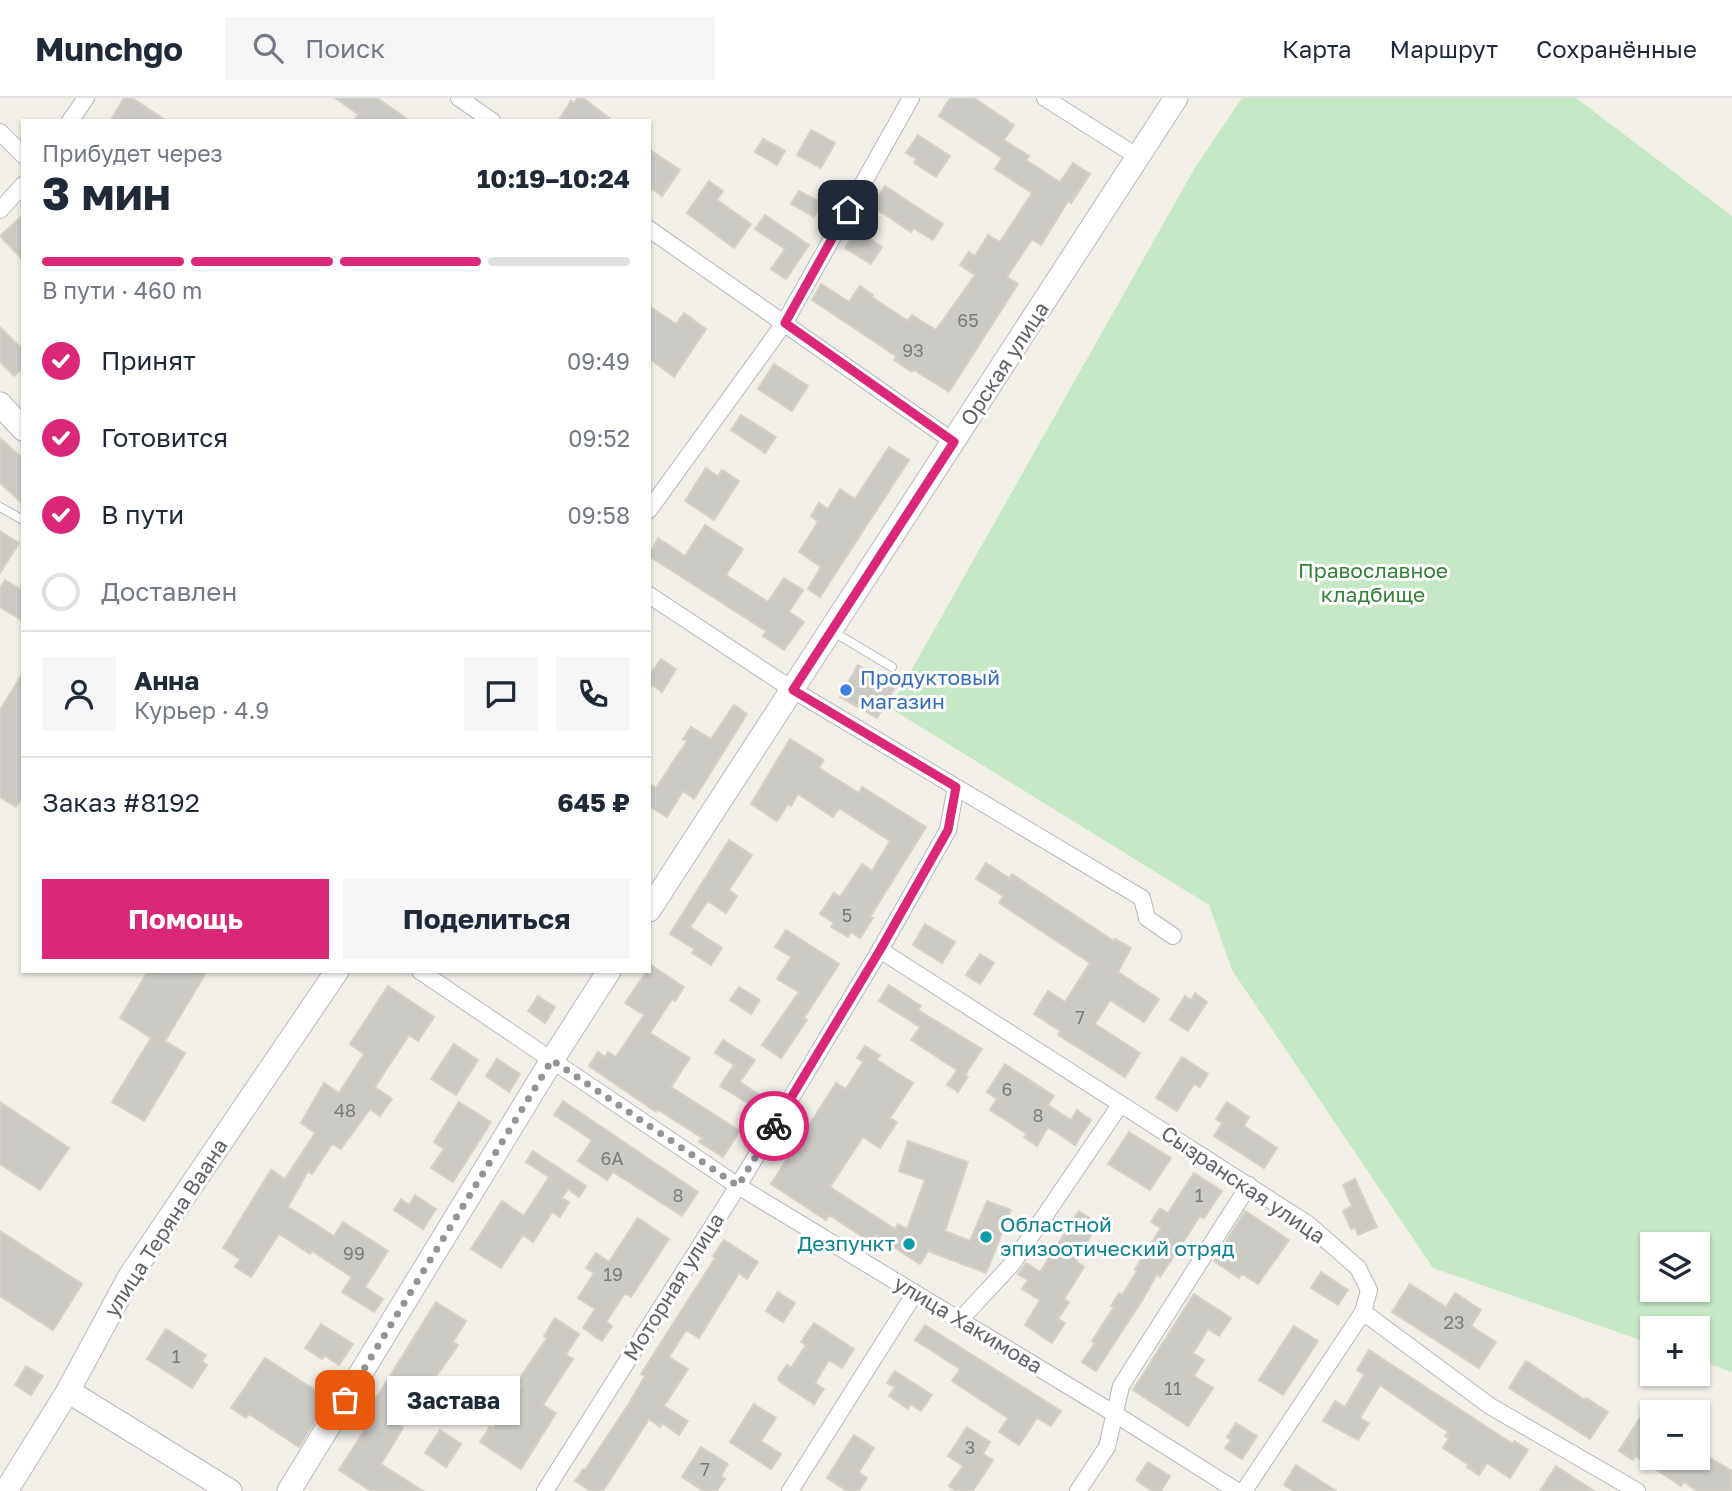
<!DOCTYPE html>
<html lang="ru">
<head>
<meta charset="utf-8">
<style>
  :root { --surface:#fff; --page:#f6f6f7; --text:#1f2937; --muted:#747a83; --line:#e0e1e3; --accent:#db2777 }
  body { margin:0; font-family:"Golos Text",sans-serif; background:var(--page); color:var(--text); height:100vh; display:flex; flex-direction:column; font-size:26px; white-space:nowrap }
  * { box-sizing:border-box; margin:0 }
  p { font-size:23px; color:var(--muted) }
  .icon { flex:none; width:38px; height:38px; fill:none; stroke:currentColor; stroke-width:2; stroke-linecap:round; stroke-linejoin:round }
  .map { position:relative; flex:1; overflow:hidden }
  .side { position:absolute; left:21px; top:21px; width:630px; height:854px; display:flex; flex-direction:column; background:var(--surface); border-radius:0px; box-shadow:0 2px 5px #0004 }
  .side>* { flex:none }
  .fabs { position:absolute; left:1640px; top:1134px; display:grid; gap:14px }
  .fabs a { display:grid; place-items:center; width:70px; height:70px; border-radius:0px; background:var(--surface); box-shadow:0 2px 5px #0004; font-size:35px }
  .pin { position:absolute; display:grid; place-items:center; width:60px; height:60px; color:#fff; margin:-30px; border-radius:14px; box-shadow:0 4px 10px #0006 }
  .courier { position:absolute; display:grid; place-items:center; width:70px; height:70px; margin:-35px; border:5px solid #db2777; border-radius:50%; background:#fff; color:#222; box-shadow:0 2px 9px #0007 }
  .bubble { position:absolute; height:49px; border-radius:0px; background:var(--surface); box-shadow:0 2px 5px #0004; font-size:23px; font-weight:700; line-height:49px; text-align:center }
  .headline em { font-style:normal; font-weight:700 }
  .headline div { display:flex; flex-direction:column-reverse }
  .headline { display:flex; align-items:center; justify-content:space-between; height:119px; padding:0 21px }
  h1 { font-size:46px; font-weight:700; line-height:52px }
  .bar { display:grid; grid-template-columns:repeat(4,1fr); gap:10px 7px; align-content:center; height:84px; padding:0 21px }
  .bar i { height:9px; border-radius:5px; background:var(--line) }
  .bar .current { background:var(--accent) }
  .bar p { grid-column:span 4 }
  .line { display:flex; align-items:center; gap:18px; padding:0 21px; border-top:2px solid var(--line) }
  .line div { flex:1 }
  .round { display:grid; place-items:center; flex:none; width:74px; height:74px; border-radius:0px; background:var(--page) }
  ol { padding:0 21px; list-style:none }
  li { display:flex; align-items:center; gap:21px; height:77px }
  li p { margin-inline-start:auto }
  li .icon { padding:7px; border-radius:50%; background:var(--accent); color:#fff; stroke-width:4 }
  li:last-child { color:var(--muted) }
  li i { width:38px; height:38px; border:4px solid var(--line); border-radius:50% }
  .button { display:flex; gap:14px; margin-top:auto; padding:14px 21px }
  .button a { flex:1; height:80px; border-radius:0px; background:var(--accent); color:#fff; font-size:28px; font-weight:700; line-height:80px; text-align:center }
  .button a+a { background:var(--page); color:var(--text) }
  header { display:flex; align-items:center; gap:42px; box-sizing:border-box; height:98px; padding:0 35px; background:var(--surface); border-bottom:2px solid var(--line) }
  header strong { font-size:33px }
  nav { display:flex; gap:38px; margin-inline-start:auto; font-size:24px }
  .search { width:490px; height:63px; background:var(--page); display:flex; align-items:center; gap:18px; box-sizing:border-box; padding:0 24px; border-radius:0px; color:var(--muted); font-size:26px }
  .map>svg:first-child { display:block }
</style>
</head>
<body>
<header>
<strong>Munchgo</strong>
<div class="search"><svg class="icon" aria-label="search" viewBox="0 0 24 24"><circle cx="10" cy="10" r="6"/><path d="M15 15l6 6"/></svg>Поиск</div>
<nav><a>Карта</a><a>Маршрут</a><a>Сохранённые</a></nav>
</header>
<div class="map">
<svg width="1732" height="1393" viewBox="0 0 1732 1393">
  <rect width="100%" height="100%" fill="#f1efe8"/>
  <path fill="#c5e8c5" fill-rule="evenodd" d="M1242,0H1576L1732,118V1274L1698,1262V1230H1652V1246L1433,1170L1232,872L1209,807L890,610L1196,68ZM1652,1146H1698V1192H1652Z"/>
  <path fill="#cccac5" stroke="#d6d1c6" stroke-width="2" d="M124,0H132L167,23H110Z
    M335,0H377L410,23H354L358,16Z
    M578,0H583L613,23H558L571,3L574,5Z
    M950,0H974L1014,27L1004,42L1029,58L1026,62L1060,84L1073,65L1090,76L1071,105L1068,103L1041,147L1032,141L1007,179L1018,186L949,294L914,272L912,274L894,262L896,258L812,202L821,186L849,204L860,188L873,197L872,199L908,223L912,217L936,232L975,177L960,167L969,154L975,158L988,137L1000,144L1032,95L995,71L1002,60L939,18Z
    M811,32L835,45L821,70L797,57Z
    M918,37L950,58L936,79L914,65L916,61L906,55Z
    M763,41L785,53L777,67L755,54Z
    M649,51L680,72L662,98L649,89Z
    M709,83L723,93L717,102L751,126L734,150L687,115Z
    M885,88L943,126L933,142L913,130L911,134L872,108Z
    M799,93L822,105L814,119L791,106Z
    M23,117V162L0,138Z
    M765,117L809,147L786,181L771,171L785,151L755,131Z
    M857,132L882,149L871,166L845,150Z
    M649,208L676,226L684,215L706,231L674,279L649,260Z
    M0,229L23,252V270L14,278L0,264Z
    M774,266L808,288L792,313L758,291Z
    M741,317L776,339L765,355L731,332Z
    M0,340L23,361V406L0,385Z
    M889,349L909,362L820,499L808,491L821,469L799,454L818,424L811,418L819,405L828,411L840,391L855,401Z
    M706,370L718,378L722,372L739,383L714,422L685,403Z
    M705,427L743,451L726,477L768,504L784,480L803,492L789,514L804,524L784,552L763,538L766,533L649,458L658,440L685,458Z
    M0,433L19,445L0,475Z
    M5,482L23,493V523L0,509V490Z
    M661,561L676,571L662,594L649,585V579Z
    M858,567L895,589L877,620L840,599Z
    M23,575V698L16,709L0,699V612Z
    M734,607L747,616L694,701L683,693L667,719L649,708V686L656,690L687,643L683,641L691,629L711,641Z
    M790,641L824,662L819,670L859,695L862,689L926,729L870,819L873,820L860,840L851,834L848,839L831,829L834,825L820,816L834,795L840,799L862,766L872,773L890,743L839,710L833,719L798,696L791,708L788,706L777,723L751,706Z
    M729,742L752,757L729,792L737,798L726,815L708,803L690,829L722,850L711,867L692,855L694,851L670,836Z
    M986,765L1009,780L1012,776L1114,843L1115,841L1131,850L1118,874L1159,901L1144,924L1110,902L1095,926L1140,955L1125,979L1058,937L1060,933L1034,916L1048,893L1065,904L1090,865L999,805L1003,798L976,781Z
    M925,826L955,844L942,865L913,847Z
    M786,832L839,866L804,920L807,922L781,960L762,947L799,894L777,881L791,859L775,849Z
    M980,856L994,865L980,886L966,877Z
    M651,867L684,889L675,903L672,901L650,935L690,960L671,989L740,1033L723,1059L699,1044L702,1040L657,1011L656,1014L589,968L598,954L605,959L608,954L616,959L644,917L625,905L647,873H649Z
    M148,873H207L165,943L185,955L144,1023L112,1004L151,940L120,920Z
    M889,887L921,908L918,912L982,951L965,977L960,974L968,979L958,994L947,987L957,972L911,942L920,929L879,903Z
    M388,888L434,919L418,943L409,937L375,989L392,1001L380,1018L370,1011L341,1051L332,1046L312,1076L308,1073L288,1109L334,1138L343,1124L388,1153L365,1189L383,1201L374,1214L342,1194L352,1179L312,1153L310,1156L279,1136L251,1179L235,1169L240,1161L223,1150L271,1072L285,1081L315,1035L301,1025L324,985L339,995L364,956L350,946Z
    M739,889L760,902L751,916L730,902Z
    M1195,895L1207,904L1188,933L1170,922L1185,898L1191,902Z
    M538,898L555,909L545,925L528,913Z
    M723,942L755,962L740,984L761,998L754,1009L720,988L734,967L715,955Z
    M454,946L478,962L456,997L431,981Z
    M865,948L880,957L877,962L913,985L890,1020L897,1024L880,1050L863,1039L830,1089L895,1131L898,1126L907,1131L925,1082L899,1073L908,1043L968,1064L945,1133L970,1143L987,1103L1011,1112L986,1175L928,1153L920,1166L875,1137L871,1144L829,1117L826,1122L771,1086L836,985L846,991L863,964L857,960Z
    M1182,959L1208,976L1200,989L1194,986L1177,1013L1156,1000Z
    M497,961L520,976L509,994L486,978Z
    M1005,966L1054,998L1048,1007L1071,1022L1077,1012L1091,1022L1075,1047L1048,1029L1037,1048L1024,1039L1027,1036L990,1012L997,1001L987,994Z
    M563,1003L698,1094L682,1118L613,1074L607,1082L578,1063L592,1042L554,1017Z
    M0,1004L69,1050L40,1092L0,1066Z
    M459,1004L491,1024L453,1084L431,1070L444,1051L434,1044Z
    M1227,1004L1249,1019L1244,1028L1277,1050L1264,1070L1214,1038L1222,1025L1216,1021Z
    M1129,1034L1171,1060L1150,1092L1108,1066Z
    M533,1053L586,1088L579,1099L568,1091L562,1100L569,1104L560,1119L552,1114L533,1144L523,1137L501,1170L471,1151L502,1103L524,1118L549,1079L526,1064Z
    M1194,1075L1222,1093L1204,1120L1200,1118L1160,1179L1157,1176L1143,1201L1096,1273L1082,1264L1095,1245L1092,1243L1114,1209L1111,1208L1119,1195L1122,1197L1137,1173L1135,1171L1161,1130L1151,1124L1160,1110L1168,1115Z
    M1355,1081L1377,1129L1358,1137L1355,1129L1351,1131L1343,1113L1352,1108L1343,1087Z
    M415,1097L436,1111L423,1131L394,1112L401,1101L409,1107Z
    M1079,1113L1097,1125L1090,1135L1092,1136L1076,1163L1084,1169L1064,1201L1069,1204L1058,1221L1065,1225L1052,1245L1025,1227L1040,1202L1022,1191L1028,1182L1018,1176L1026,1165L1040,1174Z
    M1245,1113L1289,1142L1258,1186L1242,1176L1239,1180L1214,1163Z
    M638,1120L669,1141L631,1199L625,1195L606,1224L612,1228L602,1243L583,1230L595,1211L578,1200L594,1175L586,1170L596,1155L609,1164Z
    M0,1133L82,1186L53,1232L0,1198Z
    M724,1142L758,1164L747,1181L739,1175L699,1240L686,1232L669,1259L688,1271L664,1308L688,1323L679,1337L662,1325L660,1329L649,1321L603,1393H591L575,1383L583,1371L585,1372L628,1307L645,1278L641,1276L715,1160L713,1158Z
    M1321,1174L1348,1192L1338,1207L1311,1190Z
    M1410,1186L1446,1209L1455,1195L1481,1212L1471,1228L1496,1244L1479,1270L1392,1214Z
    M778,1194L795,1205L783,1224L766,1213Z
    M1194,1196L1231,1220L1219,1238L1208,1231L1193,1255L1204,1262L1194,1278L1213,1290L1188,1328L1133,1292Z
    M436,1204L466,1223L453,1244L458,1247L450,1259L432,1284L427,1280L398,1326L403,1330L381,1366L423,1393H371L339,1372L368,1327L362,1323Z
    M555,1220L579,1236L566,1257L573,1261L543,1307L556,1315L521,1371L480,1344L490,1329L493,1331L522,1288L517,1284L547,1240L544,1238Z
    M814,1225L854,1251L842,1270L829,1262L815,1285L824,1291L814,1306L779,1283L778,1280L787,1267L791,1270L806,1247L801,1244Z
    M321,1226L353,1246L339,1267L325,1258L322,1261L305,1250Z
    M925,1227L1061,1313L1051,1328L1037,1320L1019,1347L999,1334L1008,1320L952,1283L960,1271L915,1242Z
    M1294,1228L1318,1243L1283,1297L1259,1282Z
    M166,1231L206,1257L202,1263L207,1267L192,1290L147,1261Z
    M1369,1252L1513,1346L1514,1343L1528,1352L1510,1380L1487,1365L1479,1377L1467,1369L1469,1367L1443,1350L1449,1340L1445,1338L1448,1334L1380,1287L1360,1320L1369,1325L1358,1342L1323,1323L1335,1303L1345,1309L1364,1277L1357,1272Z
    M265,1260L329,1301L299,1349L249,1316L246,1320L231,1310Z
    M1526,1263L1585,1302L1586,1300L1608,1314L1590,1341L1509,1290Z
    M26,1268L43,1278L31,1297L15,1287Z
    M895,1273L932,1297L921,1313L910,1306L908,1311L889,1298L895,1289L887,1285Z
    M754,1306L776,1320L761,1343L781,1356L771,1371L730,1344Z
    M1643,1315L1652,1320V1360H1698V1353L1732,1373V1393H1697L1684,1384L1681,1388L1635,1358L1633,1362L1619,1353Z
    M1236,1325L1257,1338L1242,1361L1225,1350L1231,1342L1227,1339Z
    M967,1329L990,1344L983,1356L993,1362L973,1393H956L949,1388L963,1368L948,1358Z
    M440,1332L461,1346L446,1369L425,1355Z
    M854,1337L874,1350L859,1374L867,1380L859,1393H847L827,1380Z
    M701,1349L728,1366L721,1378L725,1381L717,1393H703L682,1379Z
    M1148,1364L1170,1378L1161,1393H1152L1136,1382Z
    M1296,1367L1336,1393H1294L1284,1387Z
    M1556,1368L1594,1393H1540Z"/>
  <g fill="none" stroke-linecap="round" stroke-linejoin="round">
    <g stroke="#b5b8bc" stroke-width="10">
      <path id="lane" d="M0,409L23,422
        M832,533L892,569"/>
    </g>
    <g stroke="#b5b8bc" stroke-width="18">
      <path id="street" d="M459,0L492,23
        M1045,0L1138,59
        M70,23L86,0
        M0,34L23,57
        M0,112L23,87
        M649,131L954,344
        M649,412L785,224L911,0
        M649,497L793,592L1142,800L1147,820L1173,838
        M880,852L1308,1126L1358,1170L1369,1192L1363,1214L1490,1308L1637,1393
        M420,873L738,1088L1115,1316L1237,1393
        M960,1222L1012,1166L1120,1007
        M545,1393L738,1088L880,852L948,732L956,689
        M790,1393L915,1195
        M1078,1393L1107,1349L1121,1288L1249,1087
        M1244,1393L1363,1214"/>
    </g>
    <g stroke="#b6babf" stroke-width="25">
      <path id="secondary" d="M0,306L23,331
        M649,812L1176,0
        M68,1293L230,1393
        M6,1393L68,1293L130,1178L337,873
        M289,1393L552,962L609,873"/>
    </g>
    <use href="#lane" stroke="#fff" stroke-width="8"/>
    <use href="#street" stroke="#fff" stroke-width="16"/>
    <use href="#secondary" stroke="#fff" stroke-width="23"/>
  </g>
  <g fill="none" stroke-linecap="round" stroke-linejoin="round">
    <path stroke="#929495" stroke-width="7" stroke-dasharray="0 12.6" d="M345,1302L552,962L738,1088L774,1028"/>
    <path stroke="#db2777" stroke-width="9" d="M774,1028L880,852L948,732L956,689L793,592L954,344L785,225L848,112"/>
  </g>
  <circle fill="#3f7fe0" stroke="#fff" stroke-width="2.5" cx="846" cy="592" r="7"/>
  <g fill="#0f9aa8" stroke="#fff" stroke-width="2.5">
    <circle cx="986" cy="1139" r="7"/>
    <circle cx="909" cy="1146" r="7"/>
  </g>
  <g text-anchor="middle" stroke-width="6" stroke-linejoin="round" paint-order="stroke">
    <g font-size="18" fill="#7a7d7f">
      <text x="968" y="229">65</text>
      <text x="913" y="259">93</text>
      <text x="847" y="824">5</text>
      <text x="1080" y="926">7</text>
      <text x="1007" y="998">6</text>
      <text x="345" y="1019">48</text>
      <text x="1038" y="1024">8</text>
      <text x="612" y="1067">6А</text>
      <text x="678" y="1104">8</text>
      <text x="1199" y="1104">1</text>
      <text x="354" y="1162">99</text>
      <text x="613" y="1183">19</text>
      <text x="1454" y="1231">23</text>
      <text x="176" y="1265">1</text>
      <text x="1173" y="1297">11</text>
      <text x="970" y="1356">3</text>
      <text x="705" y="1378">7</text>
    </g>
    <g font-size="21" fill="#5f6368" stroke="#fff">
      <text transform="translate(1005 266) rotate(-57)" y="7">Орская улица</text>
      <text transform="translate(1243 1087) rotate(34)" y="7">Сызранская улица</text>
      <text transform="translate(166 1130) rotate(-57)" y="7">улица Теряна Ваана</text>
      <text transform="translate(674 1189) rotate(-58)" y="7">Моторная улица</text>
      <text transform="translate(968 1227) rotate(31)" y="7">улица Хакимова</text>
    </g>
    <g font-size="21" fill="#348238" stroke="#fff">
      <text x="1373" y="480">Православное<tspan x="1373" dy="24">кладбище</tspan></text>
    </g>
    <g font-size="21" fill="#366cbe" stroke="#fff" text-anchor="start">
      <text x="860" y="587">Продуктовый<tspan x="860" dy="24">магазин</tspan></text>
    </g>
    <g font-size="21" fill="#0d838f" stroke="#fff" text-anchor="start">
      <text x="1000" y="1134">Областной<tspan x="1000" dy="24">эпизоотический отряд</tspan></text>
      <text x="895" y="1153" text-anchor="end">Дезпункт</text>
    </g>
  </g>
</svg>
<div class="fabs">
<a><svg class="icon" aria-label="layers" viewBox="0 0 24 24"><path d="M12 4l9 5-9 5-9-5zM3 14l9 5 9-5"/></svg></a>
<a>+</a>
<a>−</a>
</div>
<div class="pin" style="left:345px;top:1302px;background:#ea580c"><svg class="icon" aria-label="bag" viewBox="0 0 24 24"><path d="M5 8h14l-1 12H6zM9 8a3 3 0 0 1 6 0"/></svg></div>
<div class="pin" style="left:848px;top:112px;background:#1f2937"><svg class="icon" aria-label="home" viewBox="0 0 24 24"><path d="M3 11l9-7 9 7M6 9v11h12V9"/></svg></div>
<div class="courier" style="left:774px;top:1028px"><svg class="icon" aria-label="bike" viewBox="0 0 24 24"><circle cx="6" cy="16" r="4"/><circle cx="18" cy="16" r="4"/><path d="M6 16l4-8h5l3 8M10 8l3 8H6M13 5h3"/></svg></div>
<div class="bubble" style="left:387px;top:1278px;width:133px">Застава</div>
<section class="side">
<div class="headline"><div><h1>3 мин</h1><p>Прибудет через</p></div><em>10:19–10:24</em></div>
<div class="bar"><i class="current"></i><i class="current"></i><i class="current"></i><i></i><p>В пути · 460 m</p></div>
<ol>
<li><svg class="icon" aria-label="check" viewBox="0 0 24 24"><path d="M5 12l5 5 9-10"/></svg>Принят<p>09:49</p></li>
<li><svg class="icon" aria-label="check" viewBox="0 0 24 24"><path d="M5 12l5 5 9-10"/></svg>Готовится<p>09:52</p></li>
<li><svg class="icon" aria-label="check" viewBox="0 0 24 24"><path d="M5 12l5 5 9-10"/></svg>В пути<p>09:58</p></li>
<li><i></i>Доставлен</li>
</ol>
<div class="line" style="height:126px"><a class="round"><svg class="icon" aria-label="person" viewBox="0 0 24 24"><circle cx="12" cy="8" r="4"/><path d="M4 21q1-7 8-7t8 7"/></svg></a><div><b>Анна</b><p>Курьер · 4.9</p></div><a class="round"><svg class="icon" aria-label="chat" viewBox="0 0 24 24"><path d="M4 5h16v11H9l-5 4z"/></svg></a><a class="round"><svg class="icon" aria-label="phone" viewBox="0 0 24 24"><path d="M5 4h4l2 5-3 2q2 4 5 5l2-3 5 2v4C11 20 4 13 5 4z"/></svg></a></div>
<div class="line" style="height:91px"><div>Заказ #8192</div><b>645 ₽</b></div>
<div class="button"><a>Помощь</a><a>Поделиться</a></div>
</section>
</div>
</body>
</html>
